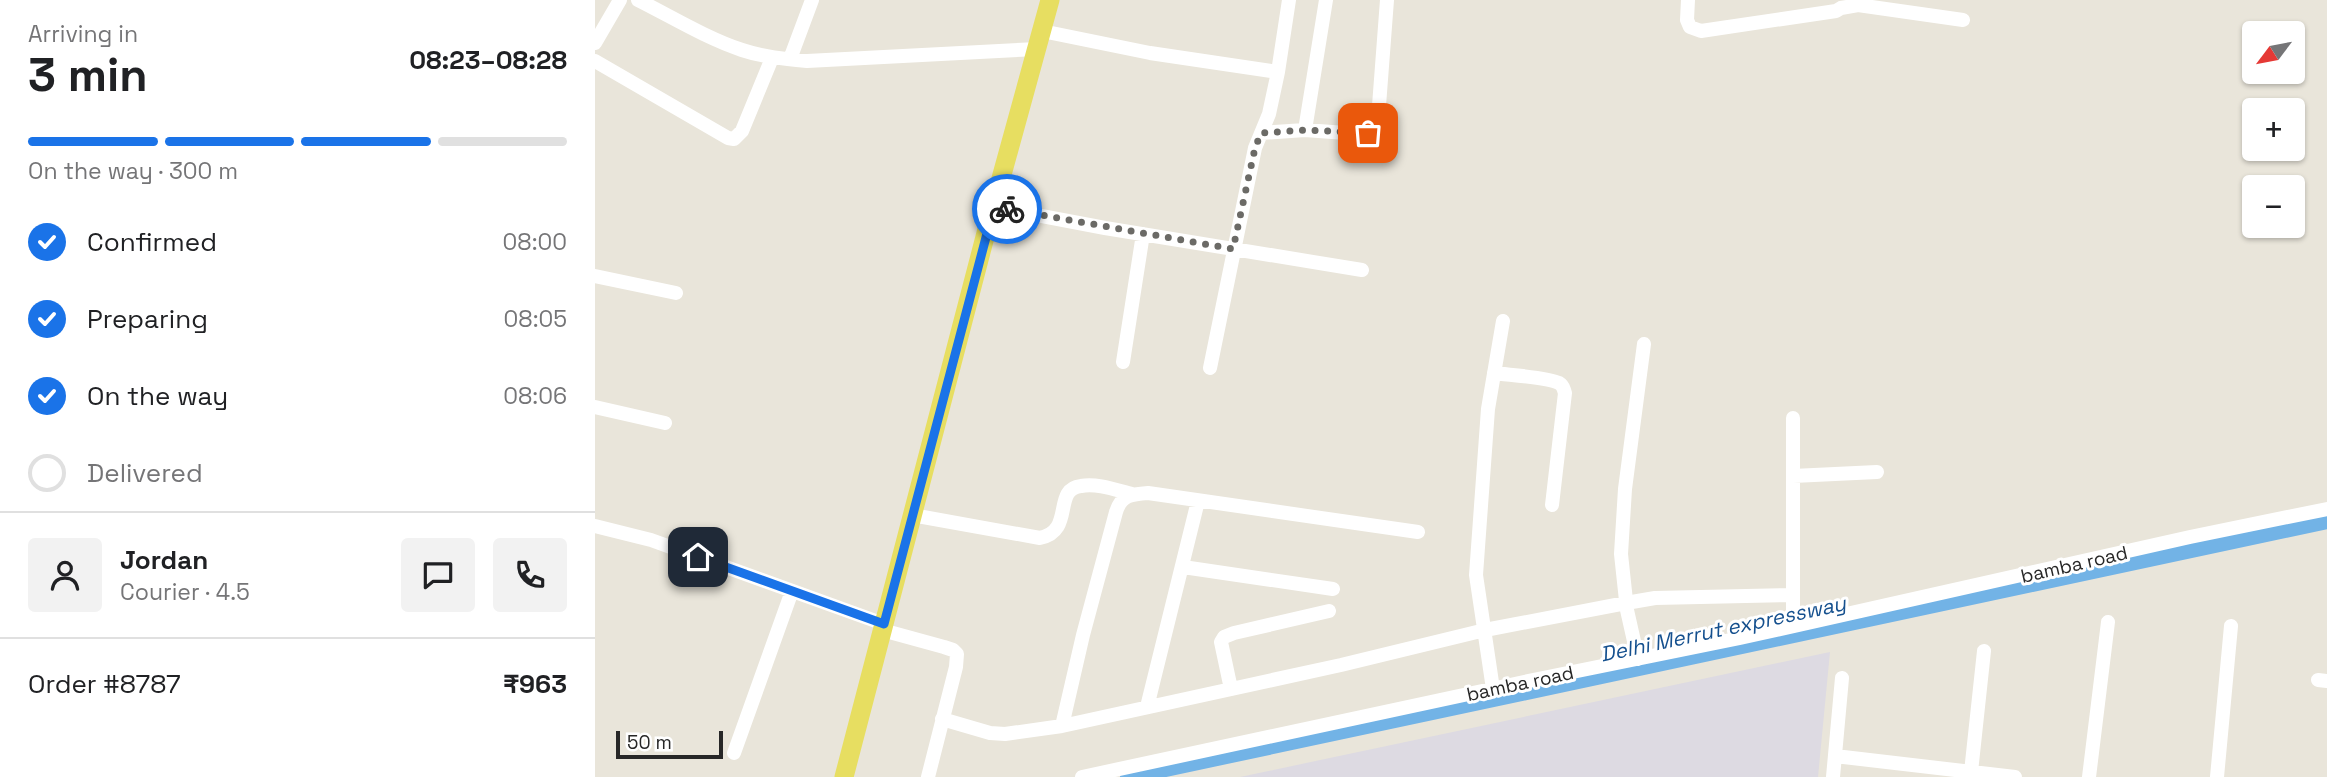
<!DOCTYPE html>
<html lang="en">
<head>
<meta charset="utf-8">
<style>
  :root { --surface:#fff; --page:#f2f2f2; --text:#202124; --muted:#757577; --line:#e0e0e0; --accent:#1a73e8 }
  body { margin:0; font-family:"Space Grotesk",sans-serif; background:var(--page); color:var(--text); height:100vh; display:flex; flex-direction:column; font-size:26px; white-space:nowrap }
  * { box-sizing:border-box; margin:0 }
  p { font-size:23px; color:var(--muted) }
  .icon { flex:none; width:38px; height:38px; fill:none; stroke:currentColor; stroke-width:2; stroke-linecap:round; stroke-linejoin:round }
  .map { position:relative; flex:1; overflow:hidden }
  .side { display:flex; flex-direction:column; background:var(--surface); width:595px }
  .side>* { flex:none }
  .needle { width:46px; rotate:238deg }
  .tools { position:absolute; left:1647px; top:21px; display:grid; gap:14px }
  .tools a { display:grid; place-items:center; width:63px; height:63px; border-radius:7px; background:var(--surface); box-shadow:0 2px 5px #0004; font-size:35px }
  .scale { position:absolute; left:21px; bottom:18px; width:107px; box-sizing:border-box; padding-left:7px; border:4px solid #272727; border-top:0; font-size:19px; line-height:24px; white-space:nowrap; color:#272727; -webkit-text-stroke:5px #fff; paint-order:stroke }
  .pin { position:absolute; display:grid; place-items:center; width:60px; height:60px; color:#fff; margin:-30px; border-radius:14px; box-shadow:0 4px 10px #0006 }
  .courier { position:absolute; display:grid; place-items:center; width:70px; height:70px; margin:-35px; border:5px solid #1a73e8; border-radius:50%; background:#fff; color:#222; box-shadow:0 2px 9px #0007 }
  .head em { font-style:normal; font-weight:700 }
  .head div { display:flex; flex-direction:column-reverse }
  .head { display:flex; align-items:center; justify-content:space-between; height:119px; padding:0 28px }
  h1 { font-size:46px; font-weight:700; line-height:52px }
  .bar { display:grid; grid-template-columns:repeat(4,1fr); gap:10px 7px; align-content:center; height:84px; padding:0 28px }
  .bar i { height:9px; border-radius:5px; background:var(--line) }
  .bar .current { background:var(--accent) }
  .bar p { grid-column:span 4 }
  .line { display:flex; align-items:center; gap:18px; padding:0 28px; border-top:2px solid var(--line) }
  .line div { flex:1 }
  .round { display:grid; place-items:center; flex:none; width:74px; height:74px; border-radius:7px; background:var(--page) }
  ol { padding:0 28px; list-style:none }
  li { display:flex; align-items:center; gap:21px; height:77px }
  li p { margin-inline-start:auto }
  li .icon { padding:7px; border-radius:50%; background:var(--accent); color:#fff; stroke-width:4 }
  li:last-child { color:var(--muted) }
  li i { width:38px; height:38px; border:4px solid var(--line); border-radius:50% }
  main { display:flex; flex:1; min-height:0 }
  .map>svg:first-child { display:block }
</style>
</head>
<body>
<main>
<section class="side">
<div class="head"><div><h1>3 min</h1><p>Arriving in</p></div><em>08:23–08:28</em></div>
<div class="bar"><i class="current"></i><i class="current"></i><i class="current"></i><i></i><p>On the way · 300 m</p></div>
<ol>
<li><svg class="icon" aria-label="check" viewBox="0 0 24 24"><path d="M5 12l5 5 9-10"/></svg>Confirmed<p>08:00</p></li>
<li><svg class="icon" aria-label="check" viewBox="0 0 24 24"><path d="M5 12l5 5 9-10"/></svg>Preparing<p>08:05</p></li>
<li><svg class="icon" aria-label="check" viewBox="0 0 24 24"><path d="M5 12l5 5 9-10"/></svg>On the way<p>08:06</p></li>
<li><i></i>Delivered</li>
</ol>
<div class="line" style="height:126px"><a class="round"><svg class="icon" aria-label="person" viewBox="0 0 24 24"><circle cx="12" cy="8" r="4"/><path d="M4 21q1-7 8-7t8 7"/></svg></a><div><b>Jordan</b><p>Courier · 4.5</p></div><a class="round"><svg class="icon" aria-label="chat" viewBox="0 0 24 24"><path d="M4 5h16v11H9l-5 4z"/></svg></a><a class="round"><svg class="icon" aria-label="phone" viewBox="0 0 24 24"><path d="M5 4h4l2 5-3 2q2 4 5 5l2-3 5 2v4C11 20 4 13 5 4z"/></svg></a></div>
<div class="line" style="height:91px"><div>Order #8787</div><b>₹963</b></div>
</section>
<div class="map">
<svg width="1732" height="777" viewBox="0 0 1732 777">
  <rect width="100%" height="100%" fill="#e9e5da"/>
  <path fill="#dddae2" d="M1235,652L1223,777H645Z"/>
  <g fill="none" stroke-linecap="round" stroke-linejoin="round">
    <path stroke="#72b3e6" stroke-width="16" d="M533,777L1732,521"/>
    <path stroke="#fff" stroke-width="14" d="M43,0C77,17 111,38 147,50C168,57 190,59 212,61L442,49
      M1093,0L1092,20L1095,27L1106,31L1241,11L1246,8L1263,5L1368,20
      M447,31L555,53L683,72
      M0,43L25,0
      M195,59L217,0
      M0,61L133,138L139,139L147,131L177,58
      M710,130L731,0
      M666,133L710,130L764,134C775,133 779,130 783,119L792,0
      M399,207L510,228L767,270
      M0,276L81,293
      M528,362L548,234
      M615,368L660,148L674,114L683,72L694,0
      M899,373C913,375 953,377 964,383C969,386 968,388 970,393L957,505
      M0,407L70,423
      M1198,476L1282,472
      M317,515L445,538C480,531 457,489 486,486C502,483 521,490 537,494
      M0,526L56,540L289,624
      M588,567L738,589
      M1198,626V418
      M287,630L349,647L358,650L362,654L361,667L333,777
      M1043,659L1032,610L1026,554L1030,489L1049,344
      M1723,680L1732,681
      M636,689L626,642L629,637L639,633L734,611
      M898,689L881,575L893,409L908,321
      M552,707L603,501
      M347,719L395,733L410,734L467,726L746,665L890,630L1031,603L1060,598L1198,595
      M467,726L488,635L521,512C526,495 537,494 553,493L823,532
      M139,753L197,591
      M1240,756L1420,777
      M1376,772L1389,651
      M487,777L943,679L1145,638L1595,537L1732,509
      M1238,777L1247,678
      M1494,777L1513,622
      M1622,777L1636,626"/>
    <path stroke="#e7de61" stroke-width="19" d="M249,777L391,233L455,0"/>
  </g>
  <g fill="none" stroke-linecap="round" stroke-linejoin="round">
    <path stroke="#6b6a66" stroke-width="7" stroke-dasharray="0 12.6" d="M412,209L638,249L660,148L666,133L710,130L773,133"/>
    <path stroke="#1a73e8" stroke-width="9" d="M103,557L289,624L399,207L412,209"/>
  </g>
  <g text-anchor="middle" stroke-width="6" stroke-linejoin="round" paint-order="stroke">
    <g font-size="19" fill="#272727" stroke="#fff">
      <text transform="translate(1479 564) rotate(-13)" y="7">bamba road</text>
      <text transform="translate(925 683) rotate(-12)" y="7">bamba road</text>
    </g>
    <g font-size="21" font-style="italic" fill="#15508e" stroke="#fff">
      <text transform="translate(1128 629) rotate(-12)" y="7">Delhi Merrut expressway</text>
    </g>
  </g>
</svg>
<div class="tools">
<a><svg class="needle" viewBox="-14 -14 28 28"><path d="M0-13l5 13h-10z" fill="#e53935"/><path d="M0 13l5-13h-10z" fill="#757577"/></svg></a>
<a>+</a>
<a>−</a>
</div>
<div class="scale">50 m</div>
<div class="pin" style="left:773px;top:133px;background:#ea580c"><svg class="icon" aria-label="bag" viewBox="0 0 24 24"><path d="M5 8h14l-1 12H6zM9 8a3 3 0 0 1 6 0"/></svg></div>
<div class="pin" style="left:103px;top:557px;background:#1f2937"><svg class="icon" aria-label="home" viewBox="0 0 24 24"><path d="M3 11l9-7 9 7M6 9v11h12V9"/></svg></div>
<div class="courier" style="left:412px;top:209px"><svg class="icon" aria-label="bike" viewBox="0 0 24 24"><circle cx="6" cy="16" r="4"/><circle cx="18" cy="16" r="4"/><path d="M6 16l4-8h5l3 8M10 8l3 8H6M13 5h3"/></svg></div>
</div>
</main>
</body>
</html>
